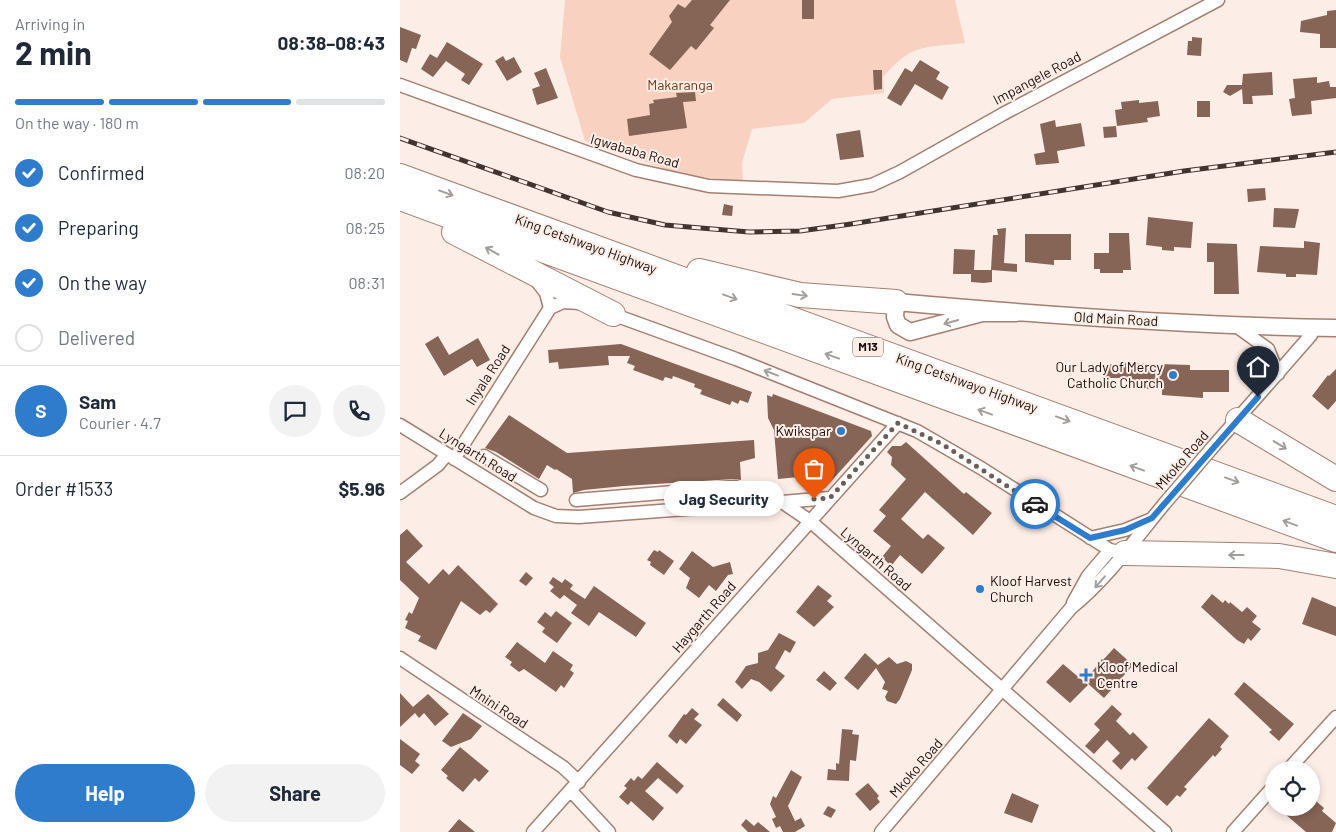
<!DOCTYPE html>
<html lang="en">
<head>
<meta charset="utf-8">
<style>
  :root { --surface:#fff; --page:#f2f2f3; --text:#1f2937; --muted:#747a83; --line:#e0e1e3; --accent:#2f7bcc }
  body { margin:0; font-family:Barlow,sans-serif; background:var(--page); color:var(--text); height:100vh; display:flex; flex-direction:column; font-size:19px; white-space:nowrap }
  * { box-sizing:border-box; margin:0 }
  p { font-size:16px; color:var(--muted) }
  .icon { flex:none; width:28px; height:28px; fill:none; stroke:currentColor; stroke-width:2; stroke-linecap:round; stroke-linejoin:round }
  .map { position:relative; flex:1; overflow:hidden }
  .drawer { display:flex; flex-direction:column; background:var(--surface); width:400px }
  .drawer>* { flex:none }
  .fabs { position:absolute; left:865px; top:761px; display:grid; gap:10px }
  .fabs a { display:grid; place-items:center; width:55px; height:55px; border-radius:50%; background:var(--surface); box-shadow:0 2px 8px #0003; font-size:25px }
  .pin { position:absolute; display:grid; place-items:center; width:42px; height:42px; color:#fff; margin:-51px -21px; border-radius:50% 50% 50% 0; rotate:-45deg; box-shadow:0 0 5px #0007 }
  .pin .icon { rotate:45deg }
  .courier { position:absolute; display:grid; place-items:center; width:50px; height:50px; margin:-25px; border:4px solid #2f7bcc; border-radius:50%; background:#fff; color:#222; box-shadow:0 1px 6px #0007 }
  .bubble { position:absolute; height:35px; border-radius:18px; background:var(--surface); box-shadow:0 2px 8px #0003; font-size:16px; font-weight:700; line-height:35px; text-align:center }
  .overview em { font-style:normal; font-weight:700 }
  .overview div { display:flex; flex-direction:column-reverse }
  .overview { display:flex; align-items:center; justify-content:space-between; height:85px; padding:0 15px }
  h1 { font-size:32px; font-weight:700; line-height:38px }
  .bar { display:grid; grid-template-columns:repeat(4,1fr); gap:8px 5px; align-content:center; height:60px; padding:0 15px }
  .bar i { height:6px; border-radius:4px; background:var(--line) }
  .bar .active { background:var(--accent) }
  .bar p { grid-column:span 4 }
  .line { display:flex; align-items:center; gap:12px; padding:0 15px; border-top:1px solid var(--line) }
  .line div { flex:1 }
  .round { display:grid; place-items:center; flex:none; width:52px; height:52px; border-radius:26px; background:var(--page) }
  ol { padding:0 15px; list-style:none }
  li { display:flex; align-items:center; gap:15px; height:55px }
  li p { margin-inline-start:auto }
  li .icon { padding:5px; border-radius:50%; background:var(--accent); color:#fff; stroke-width:4 }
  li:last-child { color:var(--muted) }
  li i { width:28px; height:28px; border:2px solid var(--line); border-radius:50% }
  .cta { display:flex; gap:10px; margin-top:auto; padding:10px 15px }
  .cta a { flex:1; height:58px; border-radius:30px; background:var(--accent); color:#fff; font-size:20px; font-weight:700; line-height:58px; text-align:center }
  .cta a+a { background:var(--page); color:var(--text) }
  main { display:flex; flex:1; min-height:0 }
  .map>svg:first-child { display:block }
</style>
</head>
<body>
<main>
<section class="drawer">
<div class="overview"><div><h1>2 min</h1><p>Arriving in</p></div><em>08:38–08:43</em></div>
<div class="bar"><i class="active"></i><i class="active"></i><i class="active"></i><i></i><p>On the way · 180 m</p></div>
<ol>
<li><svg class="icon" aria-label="check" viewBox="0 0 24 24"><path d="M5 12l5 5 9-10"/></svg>Confirmed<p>08:20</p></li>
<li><svg class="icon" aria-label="check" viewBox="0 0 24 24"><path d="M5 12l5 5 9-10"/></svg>Preparing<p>08:25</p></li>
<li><svg class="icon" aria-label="check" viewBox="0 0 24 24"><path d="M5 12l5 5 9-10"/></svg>On the way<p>08:31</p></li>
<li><i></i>Delivered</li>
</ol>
<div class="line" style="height:90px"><b class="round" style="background:var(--accent);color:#fff">S</b><div><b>Sam</b><p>Courier · 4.7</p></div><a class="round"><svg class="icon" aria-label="chat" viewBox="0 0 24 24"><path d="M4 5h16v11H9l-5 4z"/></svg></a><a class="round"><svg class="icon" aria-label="phone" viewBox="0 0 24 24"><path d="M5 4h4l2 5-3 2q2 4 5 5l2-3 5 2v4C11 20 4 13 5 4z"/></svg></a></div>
<div class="line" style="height:65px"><div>Order #1533</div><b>$5.96</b></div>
<div class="cta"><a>Help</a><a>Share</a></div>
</section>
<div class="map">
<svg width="936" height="832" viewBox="0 0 936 832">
  <rect width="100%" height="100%" fill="#fdede7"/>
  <path fill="#f8d1c1" d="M165,0H555L565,43C522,48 513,43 483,77L484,93L432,99L404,123L352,129L342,163L343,182L280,174L185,141L160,57Z"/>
  <path fill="#866456" d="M292,0H330L310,25L314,28L296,50L291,46L270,70L249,54L272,22L269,16L278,4L285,8Z
    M402,0H414V19H402Z
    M936,10V48H920V34L900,32L901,21L927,15V11Z
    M0,27L21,35L16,49L12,48L7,63L0,60Z
    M792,37L802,38L801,56L787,55L788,41H792Z
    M47,42L83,64L69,85L61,80L65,74L46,61L33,77L21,69L30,54L37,58Z
    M103,56L106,61L114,57L122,72L107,81L95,61Z
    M520,60L540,72L536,79L549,87L542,100L515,84L501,106L487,98L505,68L512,72Z
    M146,68L158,98L137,105L132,89L140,86L134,73Z
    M473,70H482V89L474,90Z
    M872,72L873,95L852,96L853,104H843L842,89L830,96L823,92L827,85H842L843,74Z
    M917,77V83L929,81L930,87H936V98L911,101L912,114L892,116L889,99L895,98L893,79Z
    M295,92L296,101L283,102L287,128L229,136L227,119L250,115L249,104L254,103L253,100L277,97L276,93Z
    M739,100V103L758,101L760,116L747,118L748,122L717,126L715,110L722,109L721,102Z
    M797,101H810V117H797Z
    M655,120L656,127L681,123L685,146L657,151L659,163L636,165L634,154L645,152L640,124Z
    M716,126L717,137L704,138L703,127Z
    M460,130L464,157L440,160L436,134Z
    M865,188L866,200L848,202L847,189Z
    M324,204L333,206L332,216L322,215Z
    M874,208L899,209L895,228L873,227Z
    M748,217L793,222L791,248L774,247V251L762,250V247L746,245Z
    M606,228L604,263L617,264V272L592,270V282L584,283L571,282V274H553L554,249L575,250L574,270H591L593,235H598L597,229Z
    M709,233H729L731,270H723V273H700V269H694V253H709Z
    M625,234H671V260H654V265L625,262Z
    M904,241L920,243L917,275L896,274V277H886V274L857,272L860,246L904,248Z
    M807,243L837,244L839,294H814V262H807Z
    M38,336L49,355L78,338L90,360L77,367L72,359L44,376L25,344Z
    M221,344L352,392L348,403L340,400L338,404L332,401L330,405L300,394L302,390L294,387L295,384L273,376L272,379L265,377L263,381L233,370L235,366L227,363L230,356H208L209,365L159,369L158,362L149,363L148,350Z
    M726,363L790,365V370H829V392H803V398L762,395V389H725L726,378H705V365Z
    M936,369V401L928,410L912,396L928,375L929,376Z
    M373,394L471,431L472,436L425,488H419L418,478L399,480V477L378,479L374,430L368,418L367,395L372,397Z
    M109,415L167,453L354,440L355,458L340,462L341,480L334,479L224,486L184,490L173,493L172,479L156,469L155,470L147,465L139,479L96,452L85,448Z
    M506,442L564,494L566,492L592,513L573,535L525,492L501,519L523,539L528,534L545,548L522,574L500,555L491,566L482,557L491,546L473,531L486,516L479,510L506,479L491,465L492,457L487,452L492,446H501Z
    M7,529L23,546L6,562L29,584L43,569L49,575L58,565L98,604L90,613L86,610L80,615L61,601L36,650L18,641L21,636L5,628L8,621L5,620L9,612L12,614L19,598L0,580V535Z
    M254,550L258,552L259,550L274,561L264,575L250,565L251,562L247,560Z
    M292,551L313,567L330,562L333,574L328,575L316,591L309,585L299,598L286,588L290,578L279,569Z
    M126,572L133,578L126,586L119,581Z
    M153,577L162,583L165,579L173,585L170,589L185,599L194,586L246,623L236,637L199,612L189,626L171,613L177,605L164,595L160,599L150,591L154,587L149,583Z
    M418,585L432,596L427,601L434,607L414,627L396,612Z
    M812,594L823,603L825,600L829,604L830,602L842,612L847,607L857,616L852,622L861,629L851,641L848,638L844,644L837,640L801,607Z
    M912,597L936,607V636L902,624Z
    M156,611L172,623L157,643L142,632L145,628L137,622L145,612L151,617Z
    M379,633L396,642L390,653L385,650L375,668L385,676L371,692L359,682L351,679L342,689L335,682L346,666L358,663V653L368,650Z
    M117,642L145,663L153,651L173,665L170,670L174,673L164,688L161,685L156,692L124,669L119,672L110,665L112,662L105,657Z
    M714,648L733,665L704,698L685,681L702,659L703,660Z
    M465,653L478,665L489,657L497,664L506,661L512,664V670L500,699L496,704L487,701L485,697L488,691L482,689L485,682L476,668L458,690L444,678Z
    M663,664L688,685L670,703L646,682Z
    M424,671L437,683L430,691L416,680Z
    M844,682L894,724L879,741L869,732L872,730L834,694Z
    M0,693L13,707L28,694L49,714L35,726L24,713L19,718L15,713L0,727Z
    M323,698L342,715L337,722L317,705Z
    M712,705L722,714L716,721L730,735L733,732L748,747L735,761L732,758L721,770L712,761L720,753L707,740L694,754L685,746L700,730L694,724Z
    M292,708L299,714L294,719L302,725L286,744L280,739L277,744L268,736L284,714L286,715Z
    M63,713L82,726L71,739L51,747L42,741Z
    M809,718L829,736L820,747L822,749L815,757L813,755L784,787L787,789L780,797L777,795L767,806L747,788Z
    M442,729L453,730L452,734L459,735L456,761L450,760L449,781L427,780L428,769L436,770V763L439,764Z
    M0,739L20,754L15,761L20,765L12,774L0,765Z
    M60,747L89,771L79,782L75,778L63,792L46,778L48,776L41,770Z
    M257,762L284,786L277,794L258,778L245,791L264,808L253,821L231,801L228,805L219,797L227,788L224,786L231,778L234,781L238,776L242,779Z
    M391,770L402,777L388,806L395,821L401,818L405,826L395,832H383L380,826L376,828L372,819L376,817L370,804L373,796L376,798Z
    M468,783L479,796L477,798L480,802L470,811L455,794Z
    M612,793L639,805L632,823L604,813Z
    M916,801L924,808L922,811L936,823L932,832H906L878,808H911Z
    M428,806L436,810L431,818L423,814Z
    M59,819L75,832H48Z
    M346,819L354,826L358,822L370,832H348L341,825Z"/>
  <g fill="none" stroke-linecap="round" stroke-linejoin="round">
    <g stroke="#a48072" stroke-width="15">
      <path id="minor" d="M0,85L236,170L309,186L438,191L472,185L500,172L603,114L818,0
        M136,280L146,293L150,308
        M209,313L336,359L517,431L581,468L710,550L725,553
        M836,326L868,349L878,374
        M0,425L134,508L156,516L179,517L382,502L410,521L765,832
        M812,448L911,335V328
        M84,456L141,490
        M54,459L150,308L163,302L180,303
        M0,493L38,465L47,454
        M176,500L335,487
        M382,502L430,498
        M690,538L725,530L752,519
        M673,603L688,576L710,550
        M0,658L163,767L179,782
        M888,770L936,717
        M171,791L209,832
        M133,832L498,423
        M481,832L671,608C708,578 735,539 765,503
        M833,832L874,786"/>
    </g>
    <g stroke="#a48072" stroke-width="19">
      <path id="tertiary" d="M616,313H582L510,332L498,325L495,317L496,302C642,315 789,326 936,328"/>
    </g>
    <g stroke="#a48072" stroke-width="26">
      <path id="motorway" d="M0,176L936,518
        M0,198L936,540
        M54,232L213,314
        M299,271L400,295L496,302
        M838,420L936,479
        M725,553L879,556L936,566"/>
    </g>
    <use href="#minor" stroke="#fff" stroke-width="12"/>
    <use href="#tertiary" stroke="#fff" stroke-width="16"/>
    <use href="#motorway" stroke="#fff" stroke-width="24"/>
    <g stroke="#41342f" stroke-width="5">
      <path id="rail" d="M0,138L208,212L265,225L349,232L400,231L451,224L784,171L936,152"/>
    </g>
    <use href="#rail" stroke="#fdede7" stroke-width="3" stroke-dasharray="9" stroke-linecap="butt"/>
    <g stroke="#a48072" stroke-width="15" stroke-linecap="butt">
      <path id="minor-bridge" d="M765,503L812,448"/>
    </g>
    <use href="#minor-bridge" stroke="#fff" stroke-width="12"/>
  </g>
  <defs><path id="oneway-shaft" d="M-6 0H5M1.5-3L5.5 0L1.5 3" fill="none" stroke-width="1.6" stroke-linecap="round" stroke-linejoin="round" transform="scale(1.25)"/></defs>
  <g stroke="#a49f9d">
    <use href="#oneway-shaft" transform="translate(46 193) rotate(20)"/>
    <use href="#oneway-shaft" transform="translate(92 251) rotate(-151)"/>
    <use href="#oneway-shaft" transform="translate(400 295) rotate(8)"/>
    <use href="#oneway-shaft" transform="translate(330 297) rotate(20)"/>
    <use href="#oneway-shaft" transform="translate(551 322) rotate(164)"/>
    <use href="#oneway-shaft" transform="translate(432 356) rotate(-160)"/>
    <use href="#oneway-shaft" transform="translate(371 373) rotate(-159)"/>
    <use href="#oneway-shaft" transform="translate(585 412) rotate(-160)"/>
    <use href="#oneway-shaft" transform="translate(663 419) rotate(20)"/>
    <use href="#oneway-shaft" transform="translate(880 445) rotate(31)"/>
    <use href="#oneway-shaft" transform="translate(737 468) rotate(-160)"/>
    <use href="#oneway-shaft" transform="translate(832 480) rotate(20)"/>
    <use href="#oneway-shaft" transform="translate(890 523) rotate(-160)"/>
    <use href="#oneway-shaft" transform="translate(836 555) rotate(-180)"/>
    <use href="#oneway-shaft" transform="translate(700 582) rotate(131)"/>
  </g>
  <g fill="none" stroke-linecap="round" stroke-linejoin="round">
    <path stroke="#6b5d57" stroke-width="5" stroke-dasharray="0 9" d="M414,499L430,498L498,423L542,444L635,504"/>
    <path stroke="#2f7bcc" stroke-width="6" d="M635,504L690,538L725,530L752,518L858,397"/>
  </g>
  <g fill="#2f7bcc" stroke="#fdede7" stroke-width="2">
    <circle cx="773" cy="375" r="5"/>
    <circle cx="441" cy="431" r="5"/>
    <circle cx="580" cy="589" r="5"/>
    <path d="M683.5 667.5h5v5h5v5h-5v5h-5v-5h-5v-5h5z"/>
  </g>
  <g text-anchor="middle" stroke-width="4" stroke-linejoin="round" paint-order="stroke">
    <rect fill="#fdede7" stroke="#60524c" stroke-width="1" x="453" y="337.5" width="30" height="19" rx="4"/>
    <g font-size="12" font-weight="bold" fill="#1c0f0a">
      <text x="468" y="351">M13</text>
    </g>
    <g font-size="14" fill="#1c0f0a" stroke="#fdede7">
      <text transform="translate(637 78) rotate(-28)" y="5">Impangele Road</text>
      <text transform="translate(235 151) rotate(16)" y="5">Igwababa Road</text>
      <text transform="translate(186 244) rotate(20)" y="5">King Cetshwayo Highway</text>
      <text transform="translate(716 319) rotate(3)" y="5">Old Main Road</text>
      <text transform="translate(88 375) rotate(-57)" y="5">Inyala Road</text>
      <text transform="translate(567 383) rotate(20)" y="5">King Cetshwayo Highway</text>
      <text transform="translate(78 455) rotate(32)" y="5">Lyngarth Road</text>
      <text transform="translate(782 460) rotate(-49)" y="5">Mkoko Road</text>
      <text transform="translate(476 559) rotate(41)" y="5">Lyngarth Road</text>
      <text transform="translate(304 617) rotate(-49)" y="5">Haygarth Road</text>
      <text transform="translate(99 707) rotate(33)" y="5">Mnini Road</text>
      <text transform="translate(516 768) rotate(-49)" y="5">Mkoko Road</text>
    </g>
    <g font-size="14" fill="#773518" stroke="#fdede7">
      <text x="280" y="90">Makaranga</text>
    </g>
    <g font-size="14" fill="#1c0f0a" stroke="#fdede7" text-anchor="end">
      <text x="763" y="372">Our Lady of Mercy<tspan x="763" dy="16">Catholic Church</tspan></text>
      <text x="431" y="436">Kwikspar</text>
      <text x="590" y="586" text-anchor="start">Kloof Harvest<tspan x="590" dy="16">Church</tspan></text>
      <text x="697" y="672" text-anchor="start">Kloof Medical<tspan x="697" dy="16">Centre</tspan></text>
    </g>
  </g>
</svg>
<div class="fabs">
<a><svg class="icon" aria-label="locate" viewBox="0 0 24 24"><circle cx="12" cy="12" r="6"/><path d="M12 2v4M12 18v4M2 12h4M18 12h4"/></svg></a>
</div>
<div class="pin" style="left:414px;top:499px;background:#ea580c"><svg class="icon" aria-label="bag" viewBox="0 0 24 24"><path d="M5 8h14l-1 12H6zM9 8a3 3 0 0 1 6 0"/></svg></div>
<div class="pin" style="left:858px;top:397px;background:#1f2937"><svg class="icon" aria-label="home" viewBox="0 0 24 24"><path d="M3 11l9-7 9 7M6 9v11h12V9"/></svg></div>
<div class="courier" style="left:635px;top:504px"><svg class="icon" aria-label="car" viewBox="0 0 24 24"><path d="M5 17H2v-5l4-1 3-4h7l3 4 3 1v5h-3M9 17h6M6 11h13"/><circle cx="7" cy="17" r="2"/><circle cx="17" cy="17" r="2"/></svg></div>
<div class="bubble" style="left:264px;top:481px;width:120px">Jag Security</div>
</div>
</main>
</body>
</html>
